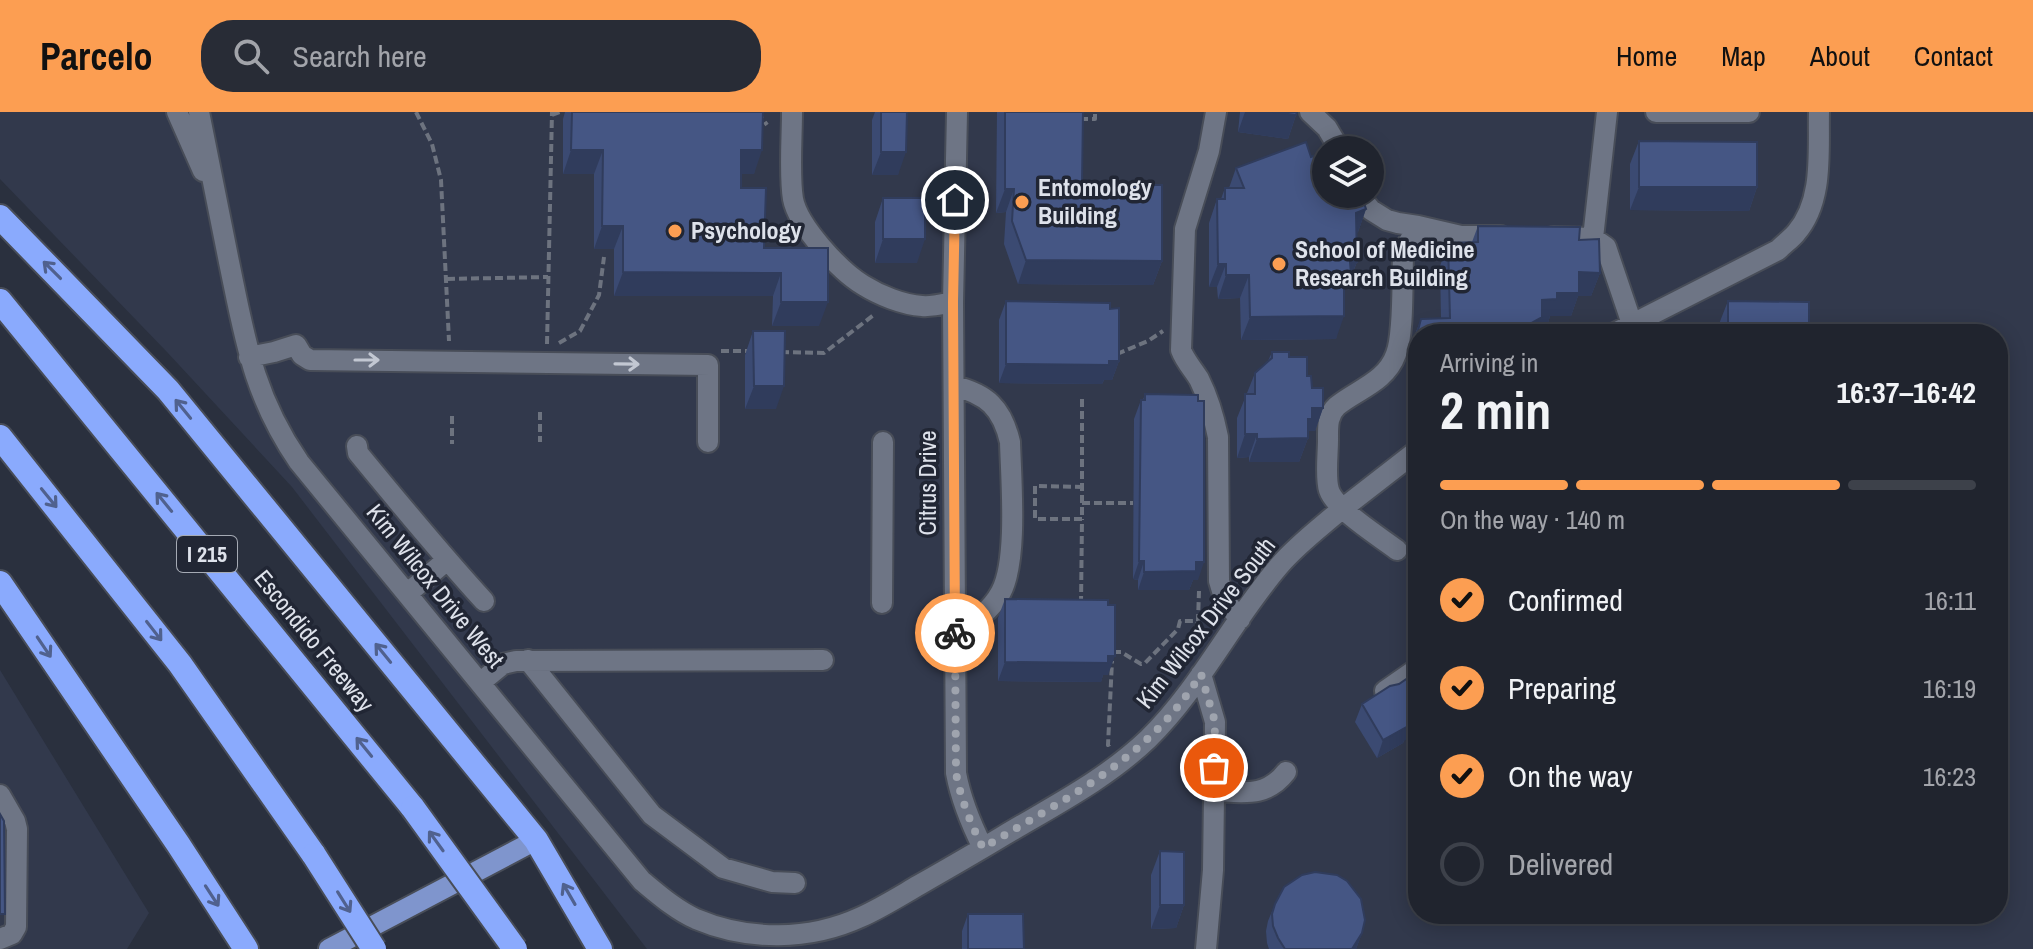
<!DOCTYPE html>
<html lang="en">
<head>
<meta charset="utf-8">
<style>
  :root { --surface:#20242e; --page:#282c36; --text:#f1f3f6; --muted:#a2a4aa; --line:#3d414a; --accent:#fc9e52 }
  body { margin:0; font-family:"Archivo Narrow",sans-serif; background:var(--page); color:var(--text); height:100vh; display:flex; flex-direction:column; font-size:30px; white-space:nowrap }
  * { box-sizing:border-box; margin:0 }
  p { font-size:26px; color:var(--muted) }
  .icon { flex:none; width:44px; height:44px; fill:none; stroke:currentColor; stroke-width:2; stroke-linecap:round; stroke-linejoin:round }
  .map { position:relative; flex:1; overflow:hidden }
  .drawer { position:absolute; left:1408px; top:212px; width:600px; height:600px; display:flex; flex-direction:column; background:var(--surface); border-radius:32px; box-shadow:0 4px 20px #0003,0 0 0 2px var(--line) }
  .drawer>* { flex:none }
  .fabs { position:absolute; left:1312px; top:24px; display:grid; gap:16px }
  .fabs a { display:grid; place-items:center; width:72px; height:72px; border-radius:50%; background:var(--surface); box-shadow:0 4px 20px #0003,0 0 0 2px var(--line); font-size:40px }
  .pin { position:absolute; display:grid; place-items:center; width:68px; height:68px; color:#fff; margin:-34px; border:4px solid #fff; border-radius:50%; box-shadow:0 2px 8px #0007 }
  .courier { position:absolute; display:grid; place-items:center; width:80px; height:80px; margin:-40px; border:6px solid #fc9e52; border-radius:50%; background:#fff; color:#222; box-shadow:0 2px 10px #0007 }
  .summary em { font-style:normal; font-weight:800 }
  .summary div { display:flex; flex-direction:column-reverse }
  .summary { display:flex; align-items:center; justify-content:space-between; height:136px; padding:0 32px }
  h1 { font-size:52px; font-weight:800; line-height:60px }
  .bar { display:grid; grid-template-columns:repeat(4,1fr); gap:12px 8px; align-content:center; height:96px; padding:0 32px }
  .bar i { height:10px; border-radius:6px; background:var(--line) }
  .bar .active { background:var(--accent) }
  .bar p { grid-column:span 4 }
  ol { padding:0 32px; list-style:none }
  li { display:flex; align-items:center; gap:24px; height:88px }
  li p { margin-inline-start:auto }
  li .icon { padding:8px; border-radius:50%; background:var(--accent); color:#111; stroke-width:4 }
  li:last-child { color:var(--muted) }
  li i { width:44px; height:44px; border:4px solid var(--line); border-radius:50% }
  header { display:flex; align-items:center; gap:48px; box-sizing:border-box; height:112px; padding:0 40px; background:var(--accent); color:#111 }
  header strong { font-size:38px }
  nav { display:flex; gap:44px; margin-inline-start:auto; font-size:28px }
  .search { width:560px; height:72px; background:var(--page); display:flex; align-items:center; gap:20px; box-sizing:border-box; padding:0 28px; border-radius:32px; color:var(--muted); font-size:30px }
  .map>svg:first-child { display:block }
</style>
</head>
<body>
<header>
<strong>Parcelo</strong>
<div class="search"><svg class="icon" aria-label="search" viewBox="0 0 24 24"><circle cx="10" cy="10" r="6"/><path d="M15 15l6 6"/></svg>Search here</div>
<nav><a>Home</a><a>Map</a><a>About</a><a>Contact</a></nav>
</header>
<div class="map">
<svg width="2033" height="837" viewBox="0 0 2033 837">
  <rect width="100%" height="100%" fill="#2a303e"/>
  <path fill="#32394c" fill-rule="evenodd" d="M0,0H2033V837H647L292,375L167,240L0,67ZM1326,38H1370V82H1326ZM1418,222H1998V802H1418Z
    M0,558L149,801L127,837H0Z"/>
  <g fill="none" stroke-linecap="round" stroke-linejoin="round">
    <g stroke="#484d58" stroke-width="24">
      <path id="minor" d="M177,0L203,59
        M199,0C209,50 219,100 229,150C245,227 253,283 299,350L642,769C659,783 676,798 696,807C748,829 809,829 861,805C881,796 900,784 919,773C947,757 975,741 1003,724C1053,694 1105,668 1148,627C1200,576 1232,509 1279,454C1296,434 1317,418 1337,401C1364,380 1391,359 1418,338
        M792,0C792,25 789,64 793,87C798,114 840,159 863,173C879,183 903,193 922,194C932,195 943,192 953,190
        M957,0L953,190L956,661C961,688 971,712 983,736
        M1216,0L1209,39L1185,117L1181,238C1185,249 1193,257 1199,267C1208,285 1214,305 1218,325L1219,469L1225,489L1240,507
        M1310,0L1327,16L1340,38
        M1607,0L1593,126L1606,135L1632,212
        M1656,0H1749
        M1358,82L1371,98L1387,108L1398,111L1418,114L1461,124H1501
        M1553,125L1593,126
        M1613,222L1778,138C1784,132 1791,127 1796,121C1824,89 1818,39 1819,0
        M249,245L274,240L296,233L302,243L310,248L708,253V330
        M954,274C987,282 1002,296 1010,330C1011,368 1018,448 1001,480C991,499 973,511 955,521
        M357,334L358,341C399,391 440,441 484,489
        M1397,438C1380,425 1335,397 1329,378C1325,366 1328,342 1328,328C1328,316 1327,303 1337,294C1358,277 1386,270 1396,242C1404,222 1402,168 1403,144L1406,135L1418,114
        M408,481L447,448
        M882,491L883,330
        M528,548L652,703L723,756L772,770L795,771
        M1201,562L1215,610L1213,758L1206,837
        M481,570L503,552L516,549L823,548
        M1385,579L1418,556
        M1214,679C1243,680 1266,686 1286,660
        M0,683L15,709L17,717L16,815L12,822L0,827"/>
    </g>
    <g stroke="#484d58" stroke-width="24">
      <path id="major" d="M329,837L536,728"/>
    </g>
    <g stroke="#484d58" stroke-width="28">
      <path id="highway" d="M0,105L168,278L536,728L600,837
        M0,189L413,696
        M0,325L180,552L314,743
        M0,471L178,732L246,837"/>
    </g>
    <path stroke="#6d737f" stroke-width="4" stroke-dasharray="8 4" stroke-linecap="butt" d="M416,0L432,32L441,68L449,229
      M758,0L767,13
      M552,3L560,0
      M1080,7H1095V0
      M447,167L548,165
      M559,231L580,219L599,183L604,145
      M547,232L552,0
      M721,239H748
      M781,240L824,241L875,202
      M1117,242L1148,229L1163,219
      M1082,287V407H1035V374L1082,375
      M540,300V330
      M452,304V332
      M1082,391H1133
      M1081,492L1082,407
      M1113,540H1121L1141,552L1145,551L1178,517L1180,509H1198L1199,479
      M1189,541L1198,509
      M1110,632L1108,633L1112,549"/>
    <use href="#minor" stroke="#6e7585" stroke-width="20"/>
    <use href="#major" stroke="#7f95cd" stroke-width="20"/>
    <use href="#highway" stroke="#8aaafd" stroke-width="24"/>
    <g stroke="#484d58" stroke-width="28" stroke-linecap="butt">
      <path id="highway-bridge" d="M413,696L515,837
        M314,743L374,837"/>
    </g>
    <use href="#highway-bridge" stroke="#8aaafd" stroke-width="24"/>
  </g>
  <path fill="#3b4a72" d="M565,0H763L754,62H741V76L764,136L819,214H772L773,184H614V137H594V62H563V7Z
    M875,0H907L898,63H872V8Z
    M997,0H1083L1082,73L1162,149L1153,173L1018,172L1004,132L1006,100L996,101Z
    M1240,0H1297L1288,27L1238,20Z
    M1639,29L1757,75L1749,99L1630,98V52Z
    M1311,45L1366,97L1358,120L1356,121L1357,150L1348,173H1347L1344,180L1336,227L1241,228L1240,186L1218,187L1217,175H1209V111L1217,87H1221L1225,76H1229L1236,56Z
    M883,86L917,151H875V110Z
    M1478,114L1579,128L1600,161L1591,184H1578L1571,204H1550L1548,211L1418,222V288L1409,283V245L1412,230L1421,207H1441L1440,154L1448,131L1472,130Z
    M1006,189L1110,197L1119,249L1112,268H1104L1102,272L999,271V208Z
    M1728,189L1809,222H1719V212Z
    M753,219L776,297H745V243Z
    M1272,240L1289,245L1307,264L1312,276L1323,296L1315,319H1308V326L1299,350H1249V345L1237,346V306L1255,261L1268,249Z
    M1145,282L1198,468H1193L1189,478H1138V468L1133,467L1134,307L1141,288H1143Z
    M1005,487L1108,563H1103L1101,570L998,569V506Z
    M1362,592L1404,629L1403,631L1377,646L1355,610Z
    M1160,739L1184,793L1176,816L1151,817V763Z
    M1275,792L1362,821L1356,837H1269L1267,831L1266,819L1268,809Z
    M968,802L1024,837H962V819Z"/>
  <path fill="#303c5c" d="M1245,0H1273L1296,3L1288,27L1238,20Z
    M571,38H603L594,62H563Z
    M741,38H762L754,62H732Z
    M881,40H906L898,63H872Z
    M1639,75H1757L1749,99L1630,98Z
    M1005,77H1014L1006,100L996,101Z
    M1366,97L1358,120L1347,124L1356,101Z
    M602,114H623L614,137H594Z
    M883,127H925L917,151H875Z
    M1026,148L1162,149L1153,173L1018,172Z
    M1350,150H1357L1342,185L1344,162Z
    M1218,152H1226L1217,175H1209Z
    M623,160L781,161L773,184H614Z
    M1579,160L1600,161L1591,184H1578L1571,204H1550L1548,211H1540L1536,222H1512L1542,188L1557,181Z
    M1226,163H1249L1240,186L1218,187Z
    M781,190H828L819,214H772Z
    M1344,204L1336,227L1241,228L1250,205Z
    M1119,249L1112,268H1104L1102,272L999,271L1006,252Z
    M754,274H784L776,297H745Z
    M1312,296H1323L1315,319H1307L1308,326L1299,350H1249L1257,327Z
    M1245,322H1257L1249,345L1237,346Z
    M1139,449H1144L1138,468L1133,467Z
    M1196,450H1204L1198,468H1193L1189,478H1138L1144,460Z
    M1115,544L1108,563H1103L1101,570L998,569L1005,550Z
    M1418,606V620L1404,629L1403,631L1377,646L1383,628Z
    M1160,793H1184L1176,816L1151,817Z
    M1362,821L1356,837H1352Z"/>
  <path fill="#455684" stroke="#303c5c" stroke-width="2" d="M572,0H763L762,38H741V76H766L764,136H828V190H781V161L623,160V114H602L603,38H571Z
    M881,0H907L906,40H881Z
    M1005,0H1083L1082,73H1162V149L1026,148L1012,109L1014,77H1005Z
    M1273,0H1297L1296,3Z
    M1639,29L1757,30V75H1639Z
    M1306,30L1311,45L1326,40V82H1361L1366,97L1356,101L1357,150H1350L1351,162H1344V204L1250,205L1249,163H1226V152H1218L1217,87H1225V76H1244L1236,56Z
    M1342,34L1344,38H1332Z
    M883,86H925V127H883Z
    M1478,114L1580,115L1579,128L1599,127L1600,161L1579,160V181H1557V187L1542,188V205L1512,222H1418V260L1417,222L1421,207L1450,206L1448,131L1478,130Z
    M1006,189L1110,191V197L1119,196V249H1109V253L1006,252Z
    M1728,189L1809,190V222H1728Z
    M753,219H785L784,274H754Z
    M1272,240H1289V245H1307V264H1311L1312,276H1323V296H1312V307H1308V326L1257,327V322H1245V282H1255V261L1272,246Z
    M1145,282L1198,283V289H1204V450H1196V459L1144,460V449H1139L1141,288H1145Z
    M1005,487L1108,488V493H1115V544H1108V551L1005,550Z
    M1418,559V606L1409,612L1410,613L1383,628L1362,592L1390,574L1399,572Z
    M0,702L4,709L5,802H0Z
    M1160,739L1184,740V793H1160Z
    M1315,760L1337,763L1347,769L1361,787L1365,808L1362,821L1352,837H1285L1278,826L1273,814L1272,802L1275,792L1284,775L1302,763Z
    M968,802H1023L1024,837H968Z"/>
  <defs><path id="oneway-shaft" d="M-6 0H5M1.5-3L5.5 0L1.5 3" fill="none" stroke-width="1.6" stroke-linecap="round" stroke-linejoin="round" transform="scale(2)"/></defs>
  <g stroke="#50618e">
    <use href="#oneway-shaft" transform="translate(52 158) rotate(-135)"/>
    <use href="#oneway-shaft" transform="translate(183 297) rotate(-129)"/>
    <use href="#oneway-shaft" transform="translate(49 386) rotate(51)"/>
    <use href="#oneway-shaft" transform="translate(164 390) rotate(-129)"/>
    <use href="#oneway-shaft" transform="translate(154 519) rotate(52)"/>
    <use href="#oneway-shaft" transform="translate(44 535) rotate(56)"/>
    <use href="#oneway-shaft" transform="translate(383 541) rotate(-129)"/>
    <use href="#oneway-shaft" transform="translate(364 635) rotate(-129)"/>
    <use href="#oneway-shaft" transform="translate(436 729) rotate(-126)"/>
    <use href="#oneway-shaft" transform="translate(569 782) rotate(-120)"/>
    <use href="#oneway-shaft" transform="translate(212 784) rotate(57)"/>
    <use href="#oneway-shaft" transform="translate(344 790) rotate(58)"/>
  </g>
  <g stroke="#c2c7d2">
    <use href="#oneway-shaft" transform="translate(367 248)"/>
    <use href="#oneway-shaft" transform="translate(627 252) rotate(1)"/>
  </g>
  <g fill="none" stroke-linecap="round" stroke-linejoin="round">
    <path stroke="#9fa4ae" stroke-width="8" stroke-dasharray="0 14.4" d="M955,521L956,661C961,688 971,712 983,736C1067,685 1147,649 1201,562L1215,610L1214,656"/>
    <path stroke="#fc9e52" stroke-width="10" d="M955,521L953,190L955,88"/>
  </g>
  <g fill="#fc9e52" stroke="#212634" stroke-width="3">
    <circle cx="1022" cy="90" r="8"/>
    <circle cx="675" cy="119" r="8"/>
    <circle cx="1279" cy="152" r="8"/>
  </g>
  <g text-anchor="middle" stroke-width="7" stroke-linejoin="round" paint-order="stroke">
    <rect fill="#212634" stroke="#a5aab4" stroke-width="2" x="177" y="424" width="60" height="36" rx="6"/>
    <g font-size="22" font-weight="bold" fill="#dee2eb">
      <text x="207" y="450">I 215</text>
    </g>
    <g font-size="24" font-weight="bold" fill="#dee2eb" stroke="#212634" text-anchor="start">
      <text x="1038" y="84">Entomology<tspan x="1038" dy="28">Building</tspan></text>
      <text x="691" y="127">Psychology</text>
      <text x="1295" y="146">School of Medicine<tspan x="1295" dy="28">Research Building</tspan></text>
    </g>
    <g font-size="24" fill="#dee2eb" stroke="#212634">
      <text transform="translate(928 371) rotate(-90)" y="8">Citrus Drive</text>
      <text transform="translate(435 474) rotate(51)" y="8">Kim Wilcox Drive West</text>
      <text transform="translate(1206 511) rotate(-52)" y="8">Kim Wilcox Drive South</text>
      <text transform="translate(314 529) rotate(51)" y="8">Escondido Freeway</text>
    </g>
  </g>
</svg>
<div class="fabs">
<a><svg class="icon" aria-label="layers" viewBox="0 0 24 24"><path d="M12 4l9 5-9 5-9-5zM3 14l9 5 9-5"/></svg></a>
</div>
<div class="pin" style="left:1214px;top:656px;background:#ea580c"><svg class="icon" aria-label="bag" viewBox="0 0 24 24"><path d="M5 8h14l-1 12H6zM9 8a3 3 0 0 1 6 0"/></svg></div>
<div class="pin" style="left:955px;top:88px;background:#1f2937"><svg class="icon" aria-label="home" viewBox="0 0 24 24"><path d="M3 11l9-7 9 7M6 9v11h12V9"/></svg></div>
<div class="courier" style="left:955px;top:521px"><svg class="icon" aria-label="bike" viewBox="0 0 24 24"><circle cx="6" cy="16" r="4"/><circle cx="18" cy="16" r="4"/><path d="M6 16l4-8h5l3 8M10 8l3 8H6M13 5h3"/></svg></div>
<section class="drawer">
<div class="summary"><div><h1>2 min</h1><p>Arriving in</p></div><em>16:37–16:42</em></div>
<div class="bar"><i class="active"></i><i class="active"></i><i class="active"></i><i></i><p>On the way · 140 m</p></div>
<ol>
<li><svg class="icon" aria-label="check" viewBox="0 0 24 24"><path d="M5 12l5 5 9-10"/></svg>Confirmed<p>16:11</p></li>
<li><svg class="icon" aria-label="check" viewBox="0 0 24 24"><path d="M5 12l5 5 9-10"/></svg>Preparing<p>16:19</p></li>
<li><svg class="icon" aria-label="check" viewBox="0 0 24 24"><path d="M5 12l5 5 9-10"/></svg>On the way<p>16:23</p></li>
<li><i></i>Delivered</li>
</ol>
</section>
</div>
</body>
</html>
